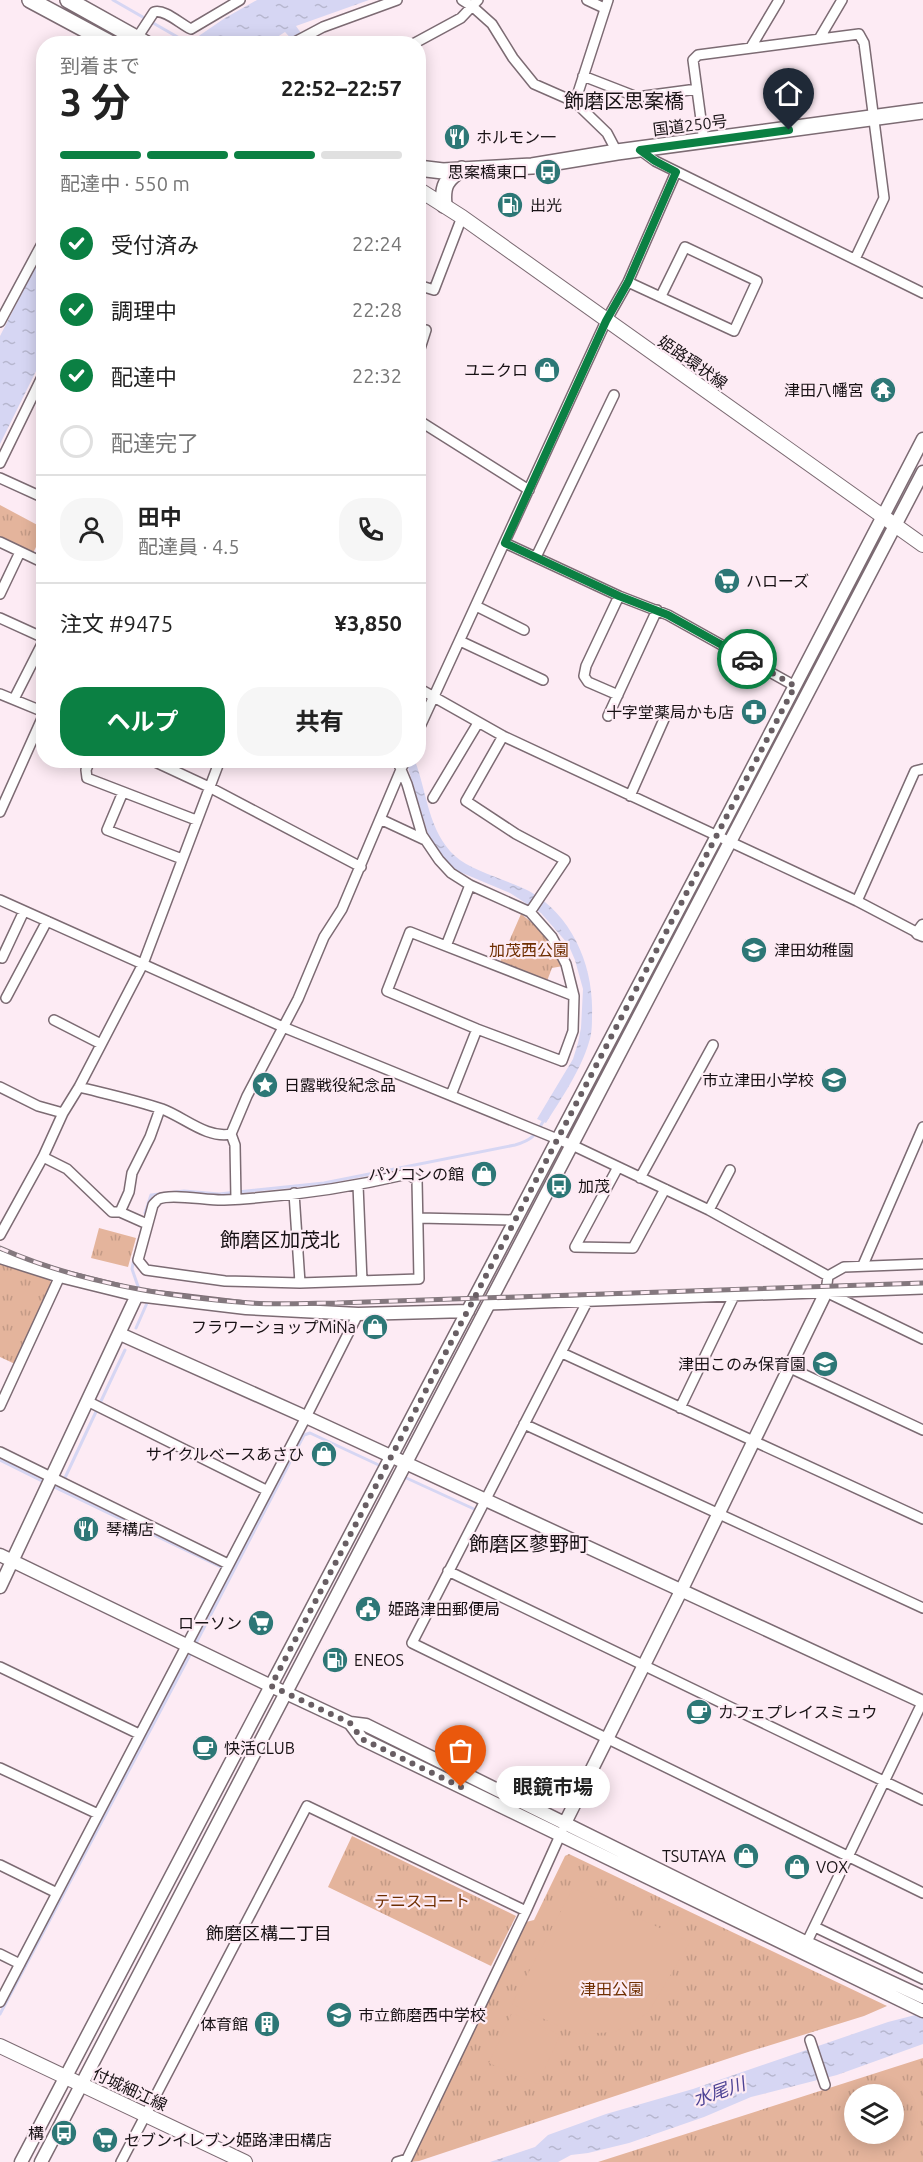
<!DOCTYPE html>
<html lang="ja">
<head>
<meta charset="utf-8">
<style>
  :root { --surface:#fff; --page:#f6f6f6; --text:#222; --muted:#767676; --line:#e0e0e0; --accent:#0b8043 }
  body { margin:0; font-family:Ubuntu,"Noto Sans JP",sans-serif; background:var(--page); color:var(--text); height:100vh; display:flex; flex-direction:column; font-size:22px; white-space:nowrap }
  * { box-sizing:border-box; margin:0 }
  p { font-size:20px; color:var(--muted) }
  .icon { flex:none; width:33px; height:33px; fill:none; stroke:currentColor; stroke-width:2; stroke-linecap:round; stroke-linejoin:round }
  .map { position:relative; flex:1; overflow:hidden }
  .panel { position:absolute; left:36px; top:36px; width:390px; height:732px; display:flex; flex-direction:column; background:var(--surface); border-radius:24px; box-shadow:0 3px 15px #0003 }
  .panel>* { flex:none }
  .controls { position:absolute; left:844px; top:2084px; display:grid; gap:12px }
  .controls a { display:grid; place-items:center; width:60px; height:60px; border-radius:50%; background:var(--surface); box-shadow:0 3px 15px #0003; font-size:30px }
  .pin { position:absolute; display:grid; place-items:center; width:51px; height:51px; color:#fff; margin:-62px -26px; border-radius:50% 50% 50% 0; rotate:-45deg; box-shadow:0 0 6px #0007 }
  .pin .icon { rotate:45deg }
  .courier { position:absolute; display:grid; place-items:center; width:60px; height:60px; margin:-30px; border:4px solid #0b8043; border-radius:50%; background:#fff; color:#222; box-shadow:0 2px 8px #0007 }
  .bubble { position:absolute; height:42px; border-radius:21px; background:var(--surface); box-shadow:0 3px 15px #0003; font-size:20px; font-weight:700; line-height:42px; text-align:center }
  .head em { font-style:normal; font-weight:700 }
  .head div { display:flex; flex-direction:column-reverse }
  .head { display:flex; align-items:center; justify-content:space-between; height:102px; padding:0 24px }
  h1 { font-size:39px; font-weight:700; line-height:45px }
  .bar { display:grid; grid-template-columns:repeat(4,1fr); gap:9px 6px; align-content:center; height:72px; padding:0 24px }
  .bar i { height:8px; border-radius:4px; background:var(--line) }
  .bar .on { background:var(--accent) }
  .bar p { grid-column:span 4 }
  .line { display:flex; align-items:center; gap:15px; padding:0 24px; border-top:2px solid var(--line) }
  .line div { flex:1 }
  .round { display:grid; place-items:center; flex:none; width:63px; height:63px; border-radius:24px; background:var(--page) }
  ol { padding:0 24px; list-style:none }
  li { display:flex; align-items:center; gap:18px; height:66px }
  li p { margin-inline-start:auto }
  li .icon { padding:6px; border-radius:50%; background:var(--accent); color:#fff; stroke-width:4 }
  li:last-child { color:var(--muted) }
  li i { width:33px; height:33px; border:3px solid var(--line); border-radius:50% }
  .cta { display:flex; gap:12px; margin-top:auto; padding:12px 24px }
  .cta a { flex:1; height:69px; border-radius:24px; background:var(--accent); color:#fff; font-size:24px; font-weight:700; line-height:69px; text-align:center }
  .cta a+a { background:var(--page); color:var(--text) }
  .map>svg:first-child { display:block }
</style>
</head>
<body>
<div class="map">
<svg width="923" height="2162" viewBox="0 0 923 2162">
  <defs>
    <pattern id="park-tufts" width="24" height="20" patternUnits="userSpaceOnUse" patternTransform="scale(1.5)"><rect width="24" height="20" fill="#e4b49c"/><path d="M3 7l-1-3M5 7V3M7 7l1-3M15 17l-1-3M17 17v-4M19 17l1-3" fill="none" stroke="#c39a86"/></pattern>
    <pattern id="water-ripples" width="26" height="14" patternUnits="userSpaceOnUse" patternTransform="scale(1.5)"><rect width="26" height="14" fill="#d6d6f3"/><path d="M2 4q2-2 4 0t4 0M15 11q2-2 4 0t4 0" fill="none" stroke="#b7b7cf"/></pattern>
  </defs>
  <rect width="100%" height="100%" fill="#fdebf4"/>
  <path fill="url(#park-tufts)" fill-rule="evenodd" d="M0,505L43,528V533L33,553L0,537Z
    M521,914C541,928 552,945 563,966L552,968L547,981L500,962Z
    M99,1228L136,1238L128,1267L91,1258Z
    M0,1262L50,1278L51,1285L15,1364L0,1357Z
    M352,1836L516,1916L491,1966L328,1887Z
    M569,1854L887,2006L864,2016L748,2052L419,2161L409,2162L526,1922L534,1920L565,1856Z
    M923,2058V2162H598ZM855,2094H894V2133H855Z"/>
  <path fill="#e4b49c" d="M573,1888L690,1942L648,2013L615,2032L576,2034L512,2004Z
    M512,2013L560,2035L538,2084L489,2063Z"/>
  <path fill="url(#water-ripples)" d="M257,0H369L296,26L308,43H295L285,32L268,43L187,44L225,18Z
    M43,252V357L0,444V336Z
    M406,761H415C427,792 428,831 455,856C471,871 508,880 529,891C573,916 594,967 592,1015C592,1024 592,1034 589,1042C581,1070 561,1099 546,1123L537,1119L573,1059L578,1043L581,1028L583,989L575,960L568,944L541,913L510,893L460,872L446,863L436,850L428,834Z
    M923,2013V2044L837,2075L751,2097L704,2117L629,2143L588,2153L571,2155L558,2162H490L535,2147L548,2135L606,2114L693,2089L888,2022Z"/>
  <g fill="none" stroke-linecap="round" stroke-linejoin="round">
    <path stroke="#d6d6f3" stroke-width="3" d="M113,0L188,43L193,44
      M145,1213L151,1195L184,1191L219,1194L324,1183L515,1145C532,1140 535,1136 544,1120
      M139,1240L142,1229
      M134,1258L132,1269L140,1292
      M136,1328L147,1303L145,1300
      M0,1460L44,1482
      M402,1476L474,1509
      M63,1482L125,1350
      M50,1485L225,1569
      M195,1645L304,1435L310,1433L383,1467
      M0,2014L192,1651"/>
    <g stroke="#7c6b73" stroke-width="12">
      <path id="minor" d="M462,0L473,7L492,24L513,58L534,84L575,102L607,133L617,152
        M587,0L604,8
        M137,38L154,12C165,9 179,23 191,29L240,0
        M819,39L842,0
        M291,44L323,27L397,0
        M413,44L461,18L478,0
        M751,47L779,0
        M583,76L637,97L697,89
        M575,102L608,0
        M704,142L693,60L698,55L859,34L864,43L884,198L855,259
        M640,150L655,161L923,293
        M628,282L734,331L757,281L685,247L661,296
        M418,285L434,290L462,217
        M0,322L44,240
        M418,355L426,330
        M418,420L529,490
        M0,463L44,373
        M0,478L44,498
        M0,542L44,563
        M505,543L619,596L668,615L795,686
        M536,557L614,395
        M0,594L20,552
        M476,606L524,630
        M0,618L44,638
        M460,641L543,680
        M418,688L503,736L857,901L918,933
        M0,694L44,712
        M618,695L588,682L584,676L586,666L619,596
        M14,699L44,640
        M608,716L657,610
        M418,731L606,321L628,282L676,172
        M503,736L466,801L516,834L565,860L530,912
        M90,760L86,770L87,778L196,820
        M151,760L209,787L361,867
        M397,760L407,784L422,835L439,860L451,873L470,885L530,912L552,937L566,964L574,996L573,1031L562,1061L477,1029L387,991L410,932L574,996
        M123,792L107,830L182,859
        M630,796L665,717
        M433,798L478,723
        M0,812L44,714
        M380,819L425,840
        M0,900L283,1027L572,1145L709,1210L828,1276
        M857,901L915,771L923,769
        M446,946L470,885
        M2,958L24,911
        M6,998L47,921
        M54,1020L101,1044
        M0,1087L38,1106L63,1113
        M79,1087C107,1094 135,1100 162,1109C184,1117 207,1139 231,1134L247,1096L298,999L324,937L342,909L405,760
        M451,1095L477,1029
        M231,1134L235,1145L236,1199
        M43,1157L67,1169L112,1212H120L147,1224
        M618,1167L575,1247L633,1248L665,1189
        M408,1174L417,1180L419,1279L300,1283L225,1281L146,1270L138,1260L153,1205C154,1204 158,1199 159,1199C171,1193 209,1201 224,1200C286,1197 348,1188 408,1174Z
        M640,1178L713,1045
        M358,1185L362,1281
        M294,1193L300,1283
        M709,1210L730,1170
        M120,1212L129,1192L132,1173L150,1137L160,1109
        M418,1218L516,1220
        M0,1235L43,1157L63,1113L79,1087L143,964L220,760
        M863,1265L923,1127
        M828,1276L826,1292L923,1339
        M828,1276L844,1267L923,1264
        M587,1302L412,1643L923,1893
        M488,1305L923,1289
        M562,1353L923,1519
        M788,1367L923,1430
        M89,1402L266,1490
        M0,1406L60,1276
        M680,1408L734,1296
        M524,1424L923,1608
        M0,1452L228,1564
        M448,1571L923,1800
        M0,1667L139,1734
        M0,1768L98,1814
        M0,1865L57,1893
        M815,1927L923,1979
        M804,1948L923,1701
        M0,1954L20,1964
        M0,2002L306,1417L358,1314
        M810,2040L825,2085
        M121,2162L307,1806L526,1911
        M397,2162L407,2159L526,1911L562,1831"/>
    </g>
    <g stroke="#7c6b73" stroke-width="15">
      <path id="tertiary" d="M923,926L918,933L923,935
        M0,1257L60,1276L137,1295L246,1308L358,1314L468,1311
        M120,1334L306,1417L923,1702
        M0,1555L271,1686L350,1723L366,1725L807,1943L923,1997
        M0,1587L137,1295
        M350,1723L362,1739L923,2011
        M565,1823L681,1591L826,1292
        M21,2162L717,836L923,439
        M41,2162L923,472"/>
    </g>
    <g stroke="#7c6b73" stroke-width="16">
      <path id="secondary" d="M418,189L462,217L923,545
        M0,2046L245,2162"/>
    </g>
    <g stroke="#7c6b73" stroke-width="18">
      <path id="trunk" d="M30,0L112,44
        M68,0L147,44
        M418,168L443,171L532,166L617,152L923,111
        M444,205C442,186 446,179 462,169"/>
    </g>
    <use href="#minor" stroke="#fff" stroke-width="9"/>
    <use href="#tertiary" stroke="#fff" stroke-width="12"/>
    <use href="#secondary" stroke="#fff" stroke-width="14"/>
    <use href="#trunk" stroke="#fff" stroke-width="15"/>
    <g stroke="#84787e" stroke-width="5">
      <path id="rail" d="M0,1248C77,1282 166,1297 250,1303C279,1305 308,1303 337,1303L923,1283"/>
    </g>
    <use href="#rail" stroke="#fdebf4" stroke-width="3" stroke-dasharray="9" stroke-linecap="butt"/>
  </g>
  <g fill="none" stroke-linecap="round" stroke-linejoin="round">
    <path stroke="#685e63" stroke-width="6" stroke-dasharray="0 10.8" d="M461,1787L362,1739L350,1723L271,1686L795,686L747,659"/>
    <path stroke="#0b8043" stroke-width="8" d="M747,659L668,615L619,596L505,543L606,321L628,282L676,172L655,161L640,150L789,130"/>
  </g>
  <defs>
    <g id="restaurant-disc" transform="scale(1.35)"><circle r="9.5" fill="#2d7776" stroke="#fdebf4"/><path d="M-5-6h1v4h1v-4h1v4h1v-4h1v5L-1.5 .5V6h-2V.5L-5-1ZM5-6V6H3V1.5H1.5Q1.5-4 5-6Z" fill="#fff"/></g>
    <g id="bus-disc" transform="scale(1.35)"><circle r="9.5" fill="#2d7776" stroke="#fdebf4"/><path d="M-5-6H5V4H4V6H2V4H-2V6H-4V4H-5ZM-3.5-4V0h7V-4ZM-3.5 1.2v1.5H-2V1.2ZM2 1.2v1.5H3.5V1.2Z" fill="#fff"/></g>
    <g id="fuel-disc" transform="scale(1.35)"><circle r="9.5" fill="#2d7776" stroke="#fdebf4"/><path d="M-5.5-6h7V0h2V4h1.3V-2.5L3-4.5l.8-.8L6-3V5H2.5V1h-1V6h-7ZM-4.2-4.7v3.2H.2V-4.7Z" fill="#fff"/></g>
    <g id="shop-disc" transform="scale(1.35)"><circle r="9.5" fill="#2d7776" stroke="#fdebf4"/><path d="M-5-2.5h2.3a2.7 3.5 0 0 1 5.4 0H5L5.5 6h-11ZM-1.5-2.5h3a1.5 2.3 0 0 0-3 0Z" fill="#fff"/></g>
    <g id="temple-disc" transform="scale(1.35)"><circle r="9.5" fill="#2d7776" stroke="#fdebf4"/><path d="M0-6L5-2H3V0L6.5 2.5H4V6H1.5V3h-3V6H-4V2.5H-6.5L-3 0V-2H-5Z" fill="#fff"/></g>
    <g id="supermarket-disc" transform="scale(1.35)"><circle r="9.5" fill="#2d7776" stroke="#fdebf4"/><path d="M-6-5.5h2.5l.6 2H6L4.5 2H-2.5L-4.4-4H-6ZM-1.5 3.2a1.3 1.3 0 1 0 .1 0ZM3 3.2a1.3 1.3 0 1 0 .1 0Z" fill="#fff"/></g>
    <g id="pharmacy-disc" transform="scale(1.35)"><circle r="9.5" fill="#2d7776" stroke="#fdebf4"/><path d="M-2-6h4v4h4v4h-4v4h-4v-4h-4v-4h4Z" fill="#fff"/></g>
    <g id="school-disc" transform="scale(1.35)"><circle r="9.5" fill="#2d7776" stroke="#fdebf4"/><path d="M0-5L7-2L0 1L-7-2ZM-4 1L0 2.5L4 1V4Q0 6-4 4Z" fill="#fff"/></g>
    <g id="sight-disc" transform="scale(1.35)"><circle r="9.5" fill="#2d7776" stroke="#fdebf4"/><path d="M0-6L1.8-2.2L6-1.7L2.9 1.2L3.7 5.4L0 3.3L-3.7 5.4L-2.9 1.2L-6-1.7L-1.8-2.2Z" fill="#fff"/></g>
    <g id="civic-disc" transform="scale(1.35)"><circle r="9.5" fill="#2d7776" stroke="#fdebf4"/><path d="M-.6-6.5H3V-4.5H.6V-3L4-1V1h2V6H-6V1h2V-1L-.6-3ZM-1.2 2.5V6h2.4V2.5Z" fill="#fff"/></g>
    <g id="cafe-disc" transform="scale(1.35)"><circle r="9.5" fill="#2d7776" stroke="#fdebf4"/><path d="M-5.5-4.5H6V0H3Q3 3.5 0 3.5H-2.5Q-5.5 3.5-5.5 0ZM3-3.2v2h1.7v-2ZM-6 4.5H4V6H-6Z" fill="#fff"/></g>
    <g id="building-disc" transform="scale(1.35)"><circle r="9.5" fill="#2d7776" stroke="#fdebf4"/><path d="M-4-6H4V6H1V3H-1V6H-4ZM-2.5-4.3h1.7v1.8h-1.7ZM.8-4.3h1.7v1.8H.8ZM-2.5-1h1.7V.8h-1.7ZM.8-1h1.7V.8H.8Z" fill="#fff"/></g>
  </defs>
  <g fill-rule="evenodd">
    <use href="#restaurant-disc" x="457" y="137"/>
    <use href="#bus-disc" x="548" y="172"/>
    <use href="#fuel-disc" x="510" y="205"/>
    <use href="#shop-disc" x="547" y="370"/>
    <use href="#temple-disc" x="883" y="390"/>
    <use href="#supermarket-disc" x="727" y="581"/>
    <use href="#pharmacy-disc" x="754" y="712"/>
    <use href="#school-disc" x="754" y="950"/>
    <use href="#school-disc" x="834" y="1080"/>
    <use href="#sight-disc" x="265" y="1085"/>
    <use href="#shop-disc" x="484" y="1174"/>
    <use href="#bus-disc" x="559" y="1186"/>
    <use href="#shop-disc" x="375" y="1327"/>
    <use href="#school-disc" x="825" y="1364"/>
    <use href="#shop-disc" x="324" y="1454"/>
    <use href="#restaurant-disc" x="86" y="1529"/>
    <use href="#civic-disc" x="368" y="1609"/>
    <use href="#supermarket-disc" x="261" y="1623"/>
    <use href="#fuel-disc" x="335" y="1660"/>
    <use href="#cafe-disc" x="699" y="1712"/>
    <use href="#cafe-disc" x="205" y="1748"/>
    <use href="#shop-disc" x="746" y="1856"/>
    <use href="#shop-disc" x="797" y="1867"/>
    <use href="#school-disc" x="339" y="2015"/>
    <use href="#building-disc" x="267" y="2024"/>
    <use href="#bus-disc" x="64" y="2133"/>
    <use href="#supermarket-disc" x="105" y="2140"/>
  </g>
  <g text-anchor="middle" stroke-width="4.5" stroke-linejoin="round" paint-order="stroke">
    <g font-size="16" fill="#181215" stroke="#fdebf4">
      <text transform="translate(690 125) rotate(-7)" y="6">国道250号</text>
      <text transform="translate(693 362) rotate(35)" y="6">姫路環状線</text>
      <text transform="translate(130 2089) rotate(25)" y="6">付城細江線</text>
    </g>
    <g font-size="16" fill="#181215" stroke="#fdebf4" text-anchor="start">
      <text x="476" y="143">ホルモン一</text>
      <text x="528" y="178" text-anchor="end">思案橋東口</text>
      <text x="530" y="211">出光</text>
      <text x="528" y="376" text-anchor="end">ユニクロ</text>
      <text x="864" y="396" text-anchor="end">津田八幡宮</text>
      <text x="746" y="587">ハローズ</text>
      <text x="734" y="718" text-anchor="end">十字堂薬局かも店</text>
      <text x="774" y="956">津田幼稚園</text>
      <text x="814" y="1086" text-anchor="end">市立津田小学校</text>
      <text x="284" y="1091">日露戦役紀念品</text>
      <text x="464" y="1180" text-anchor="end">パソコンの館</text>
      <text x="578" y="1192">加茂</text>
      <text x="356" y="1333" text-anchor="end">フラワーショップMiNa</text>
      <text x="806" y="1370" text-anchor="end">津田このみ保育園</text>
      <text x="304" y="1460" text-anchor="end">サイクルベースあさひ</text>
      <text x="106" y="1535">琴構店</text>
      <text x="388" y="1615">姫路津田郵便局</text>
      <text x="242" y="1629" text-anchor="end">ローソン</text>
      <text x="354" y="1666">ENEOS</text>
      <text x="718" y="1718">カフェプレイスミュウ</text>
      <text x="224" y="1754">快活CLUB</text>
      <text x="726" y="1862" text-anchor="end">TSUTAYA</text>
      <text x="816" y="1873">VOX</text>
      <text x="358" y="2021">市立飾磨西中学校</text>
      <text x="248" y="2030" text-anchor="end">体育館</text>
      <text x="44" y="2139" text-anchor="end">構</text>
      <text x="124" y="2146">セブンイレブン姫路津田構店</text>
    </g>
    <g font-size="16" fill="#6f2f02" stroke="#fdebf4">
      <text x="529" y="956">加茂西公園</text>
      <text x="422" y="1907">テニスコート</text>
      <text x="612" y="1995">津田公園</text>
    </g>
    <g font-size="18" fill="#181215" stroke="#fdebf4">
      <text x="269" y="1940">飾磨区構二丁目</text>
    </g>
    <g font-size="18" font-style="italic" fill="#4c4294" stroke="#fdebf4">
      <text transform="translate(719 2092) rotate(-19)" y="6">水尾川</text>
    </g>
    <g font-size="20" fill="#181215" stroke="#fdebf4">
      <text x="624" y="108">飾磨区思案橋</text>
      <text x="280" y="1247">飾磨区加茂北</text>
      <text x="529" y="1551">飾磨区蓼野町</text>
    </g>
  </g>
</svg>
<div class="controls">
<a><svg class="icon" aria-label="layers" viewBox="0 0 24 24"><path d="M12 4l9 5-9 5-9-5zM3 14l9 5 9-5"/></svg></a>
</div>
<div class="pin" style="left:461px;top:1787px;background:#ea580c"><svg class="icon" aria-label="bag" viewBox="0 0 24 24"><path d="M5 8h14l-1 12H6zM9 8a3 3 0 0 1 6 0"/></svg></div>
<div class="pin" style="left:789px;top:130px;background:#1f2937"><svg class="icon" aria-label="home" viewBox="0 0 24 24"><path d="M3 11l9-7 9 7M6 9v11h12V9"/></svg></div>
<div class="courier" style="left:747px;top:659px"><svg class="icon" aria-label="car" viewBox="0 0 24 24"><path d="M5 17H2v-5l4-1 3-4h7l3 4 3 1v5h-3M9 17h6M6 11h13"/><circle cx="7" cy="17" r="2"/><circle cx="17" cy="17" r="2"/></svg></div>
<div class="bubble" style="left:496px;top:1766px;width:114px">眼鏡市場</div>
<section class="panel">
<div class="head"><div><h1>3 分</h1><p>到着まで</p></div><em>22:52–22:57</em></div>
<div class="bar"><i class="on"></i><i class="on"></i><i class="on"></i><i></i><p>配達中 · 550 m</p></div>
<ol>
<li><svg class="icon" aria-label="check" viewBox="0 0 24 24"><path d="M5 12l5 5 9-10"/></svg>受付済み<p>22:24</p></li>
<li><svg class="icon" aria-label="check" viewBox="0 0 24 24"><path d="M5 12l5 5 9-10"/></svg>調理中<p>22:28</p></li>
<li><svg class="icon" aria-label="check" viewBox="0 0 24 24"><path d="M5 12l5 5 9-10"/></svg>配達中<p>22:32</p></li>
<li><i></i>配達完了</li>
</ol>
<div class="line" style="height:108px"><a class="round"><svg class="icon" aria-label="person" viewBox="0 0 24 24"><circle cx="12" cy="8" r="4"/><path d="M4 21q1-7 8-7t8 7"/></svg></a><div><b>田中</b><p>配達員 · 4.5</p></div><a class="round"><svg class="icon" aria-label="phone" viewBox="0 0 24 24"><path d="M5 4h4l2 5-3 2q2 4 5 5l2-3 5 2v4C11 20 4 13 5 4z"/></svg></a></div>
<div class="line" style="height:78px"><div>注文 #9475</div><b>¥3,850</b></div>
<div class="cta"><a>ヘルプ</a><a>共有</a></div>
</section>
</div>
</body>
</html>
